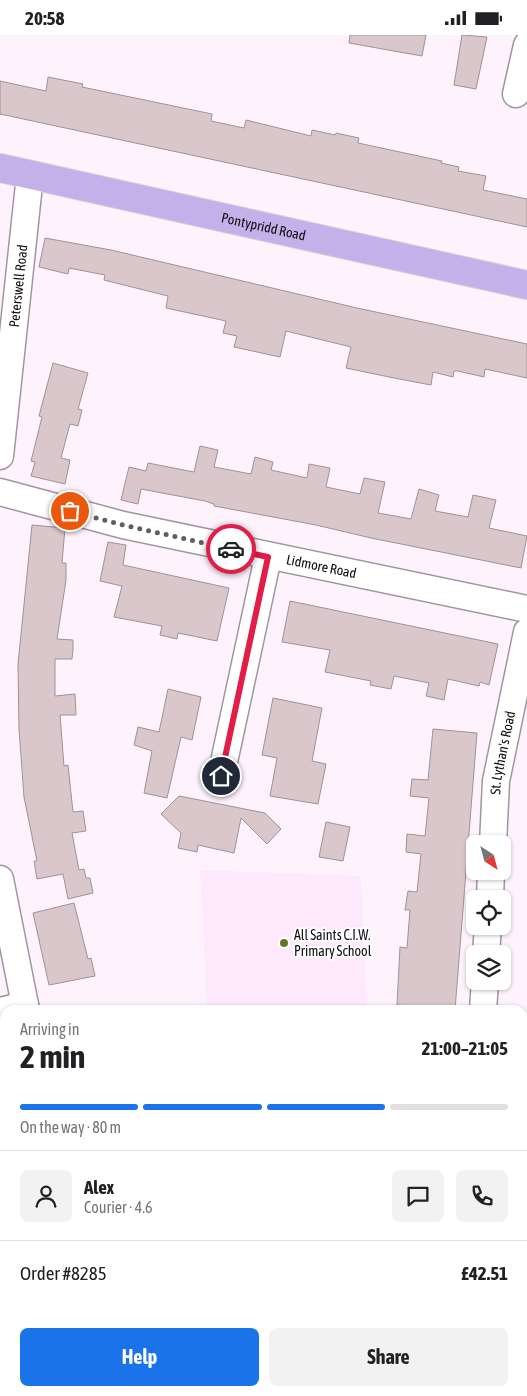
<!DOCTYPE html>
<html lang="en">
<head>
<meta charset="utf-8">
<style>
  :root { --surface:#fff; --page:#f2f2f2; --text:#202124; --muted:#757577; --line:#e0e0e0; --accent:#1a73e8 }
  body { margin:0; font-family:"Asap Condensed",sans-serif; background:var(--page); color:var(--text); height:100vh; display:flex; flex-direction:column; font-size:19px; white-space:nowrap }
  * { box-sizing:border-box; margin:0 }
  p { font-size:16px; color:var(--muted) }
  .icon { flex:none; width:28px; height:28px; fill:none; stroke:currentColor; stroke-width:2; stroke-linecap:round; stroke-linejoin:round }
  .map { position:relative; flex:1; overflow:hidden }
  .drawer { position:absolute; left:0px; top:970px; width:528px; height:391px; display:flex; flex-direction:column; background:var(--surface); border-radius:15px 15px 0 0; box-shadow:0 1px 4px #0004 }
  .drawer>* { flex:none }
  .needle { width:32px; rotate:144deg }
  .tools { position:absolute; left:466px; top:800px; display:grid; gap:10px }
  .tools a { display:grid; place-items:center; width:45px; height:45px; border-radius:8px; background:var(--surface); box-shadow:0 1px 4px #0004; font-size:25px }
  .pin { position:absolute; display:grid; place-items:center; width:42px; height:42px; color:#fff; margin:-21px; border:2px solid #fff; border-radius:50%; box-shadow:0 1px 5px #0007 }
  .courier { position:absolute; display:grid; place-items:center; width:50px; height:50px; margin:-25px; border:4px solid #e11d48; border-radius:50%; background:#fff; color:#222; box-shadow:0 1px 6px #0007 }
  .head em { font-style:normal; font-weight:700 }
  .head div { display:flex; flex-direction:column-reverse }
  .head { display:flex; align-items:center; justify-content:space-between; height:85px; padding:0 20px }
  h1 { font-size:32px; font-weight:700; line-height:38px }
  .bar { display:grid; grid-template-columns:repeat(4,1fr); gap:8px 5px; align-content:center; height:60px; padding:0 20px }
  .bar i { height:6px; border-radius:4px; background:var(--line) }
  .bar .current { background:var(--accent) }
  .bar p { grid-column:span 4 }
  .line { display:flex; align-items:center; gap:12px; padding:0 20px; border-top:1px solid var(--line) }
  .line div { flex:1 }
  .round { display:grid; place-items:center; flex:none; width:52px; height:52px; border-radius:8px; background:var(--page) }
  .primary-button { display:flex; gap:10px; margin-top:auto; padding:10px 20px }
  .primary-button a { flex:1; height:58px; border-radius:8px; background:var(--accent); color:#fff; font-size:20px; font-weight:700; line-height:58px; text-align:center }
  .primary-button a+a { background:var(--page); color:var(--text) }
  .status { display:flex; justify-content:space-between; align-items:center; height:35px; padding:0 25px; background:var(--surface); direction:ltr }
  .status svg { height:14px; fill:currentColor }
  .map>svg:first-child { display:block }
</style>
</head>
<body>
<div class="status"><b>20:58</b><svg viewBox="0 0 49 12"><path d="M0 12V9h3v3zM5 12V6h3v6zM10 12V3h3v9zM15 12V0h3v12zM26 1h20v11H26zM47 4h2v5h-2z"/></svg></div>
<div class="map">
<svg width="527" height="1361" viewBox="0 0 527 1361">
  <rect width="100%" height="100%" fill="#fef3fd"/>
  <path fill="#fde9fb" d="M200,835L361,841L367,975H207Z"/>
  <path fill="#fdd1c9" d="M523,1103L527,1104V1250L523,1252Z
    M0,1168L5,1170V1341H0Z"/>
  <path fill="#d9c7cc" stroke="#a29095" d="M350,0H426L422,21L349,8Z
    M462,0L487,2L476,54L454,50Z
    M48,42L83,49L82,52L212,79L211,86L244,93L246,85L311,101L312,95L335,100L336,98L359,103L358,108L442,126L441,128L459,132L458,136L486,141L483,155L527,164V192L0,79V46L46,56Z
    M45,203L111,215L357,273L527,309V343L485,334L484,342L458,336H454L453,342L433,337L431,350L394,343L346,333L351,312L286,296L280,322L234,312L237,301L223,298L226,286L166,273L168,261L104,245L105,240L69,233L68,239L39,232Z
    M53,328L88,338L78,374L82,375L78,391L70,389L61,423L70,425L65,449L31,441L35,427L31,426L42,382L39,381Z
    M200,411L218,415L214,432L251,439L255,422L273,427L271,435L307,443L309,429L330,433L326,452L360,459L364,443L385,447L378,478L395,481L411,484L419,454L439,460L435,476L468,482L473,460L496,465L489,493L527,501L521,533L371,503L316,490L214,471V469L205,466L141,454L138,469L121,465L129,432L146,436L148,428L194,437Z
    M32,490L65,493L62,528H66V545L57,604L73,605V614L72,624H55V661L75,659L76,680H60L64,731L68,730L73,777L83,776L86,796L72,798L79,835L84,834L86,843H90L93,858L68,864L63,839L37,844L34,826H37L24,762L19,694L18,629Z
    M108,507L126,510L123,530L229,553L217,606L178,598L177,604L160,600L162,591L114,582L122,551L100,546Z
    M290,566L498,609L489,650L480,647L479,651L448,644L444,665L426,661L429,648L394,641L391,654L370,650L371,646L325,637L330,615L282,607Z
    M168,654L201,662L192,705L181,702L167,763L144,758L152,716L134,710L138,692L159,697Z
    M273,663L322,673L312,726L326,729L318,769L270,761L277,723L262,720Z
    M433,694L477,698L455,975L397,970L400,912L407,913L410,875H405L408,856L417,857L421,819L406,817L407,799L425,801L429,763L410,761L412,744L428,745Z
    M179,761L265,778L281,794L267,809L241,783L234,818L198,810L197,817L178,813L181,798L161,779Z
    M326,787L350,792L343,826L319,822Z
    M74,868L88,924L91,923L95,941L49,950L33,878Z"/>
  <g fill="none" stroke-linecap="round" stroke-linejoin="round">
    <g stroke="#a295a0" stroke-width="29">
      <g id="minor">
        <path d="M516,59L527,10"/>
        <path id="s1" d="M0,421L30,140"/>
        <path id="s2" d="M0,457L123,490L527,574"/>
        <path d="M221,741L268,522"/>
        <path id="s3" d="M493,809L496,746L527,597"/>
        <path d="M0,844L26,975"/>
        <path d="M490,864L491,836"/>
        <path d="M486,919L488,891"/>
        <path d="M483,975L485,946"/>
        <path d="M0,976L25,970"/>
        <path d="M0,1101L5,1097"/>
        <path d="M0,1157L5,1161"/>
        <path d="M522,1347H527"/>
        <path d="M263,1356V1361"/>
        <path d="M409,1356L418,1361"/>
      </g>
    </g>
    <g stroke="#d4d3d4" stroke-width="30">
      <g id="major">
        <path id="s4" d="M0,133L527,250"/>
      </g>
    </g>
    <use href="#minor" stroke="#fff" stroke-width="26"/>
    <use href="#major" stroke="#c5b1e9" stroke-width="28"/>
  </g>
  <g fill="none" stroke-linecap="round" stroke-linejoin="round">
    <path stroke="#635d63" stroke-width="5" stroke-dasharray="0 9" d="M70,476L123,490L231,514"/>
    <path stroke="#e11d48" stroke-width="6" d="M221,741L268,522L231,514"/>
  </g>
  <circle fill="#667726" stroke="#fff" stroke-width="2" cx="284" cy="908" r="5"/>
  <g text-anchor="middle" stroke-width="4" stroke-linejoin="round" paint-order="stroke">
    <g font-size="14" fill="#100c10" stroke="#fff">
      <text dy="5" stroke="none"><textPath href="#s4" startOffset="270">Pontypridd Road</textPath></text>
      <text dy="5" stroke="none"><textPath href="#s1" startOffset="171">Peterswell Road</textPath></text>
      <text dy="5" stroke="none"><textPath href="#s2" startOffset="330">Lidmore Road</textPath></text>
      <text dy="5" stroke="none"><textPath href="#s3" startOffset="92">St. Lythan's Road</textPath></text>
    </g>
    <g font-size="14" fill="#100c10" stroke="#fff" text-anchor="start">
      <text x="294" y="905">All Saints C.I.W.<tspan x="294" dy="16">Primary School</tspan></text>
    </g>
  </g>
</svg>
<div class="tools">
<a><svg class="needle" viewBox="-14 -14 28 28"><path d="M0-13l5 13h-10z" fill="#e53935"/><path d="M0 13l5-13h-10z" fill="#757577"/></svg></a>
<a><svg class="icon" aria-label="locate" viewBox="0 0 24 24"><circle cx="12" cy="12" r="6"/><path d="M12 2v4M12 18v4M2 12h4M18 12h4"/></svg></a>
<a><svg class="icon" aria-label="layers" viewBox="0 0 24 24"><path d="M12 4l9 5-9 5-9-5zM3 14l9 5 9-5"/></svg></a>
</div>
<div class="pin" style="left:70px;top:476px;background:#ea580c"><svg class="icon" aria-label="bag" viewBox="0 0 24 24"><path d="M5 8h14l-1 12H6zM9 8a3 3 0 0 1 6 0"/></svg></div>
<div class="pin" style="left:221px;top:741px;background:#1f2937"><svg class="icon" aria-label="home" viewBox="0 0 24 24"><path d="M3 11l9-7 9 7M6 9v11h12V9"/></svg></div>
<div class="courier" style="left:231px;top:514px"><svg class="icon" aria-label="car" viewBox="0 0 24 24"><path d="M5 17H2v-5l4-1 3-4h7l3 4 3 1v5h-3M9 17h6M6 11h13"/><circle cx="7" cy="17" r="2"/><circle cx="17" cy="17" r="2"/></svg></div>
<section class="drawer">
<div class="head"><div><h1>2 min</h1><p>Arriving in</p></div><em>21:00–21:05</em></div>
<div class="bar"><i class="current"></i><i class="current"></i><i class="current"></i><i></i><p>On the way · 80 m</p></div>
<div class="line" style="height:90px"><a class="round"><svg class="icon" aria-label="person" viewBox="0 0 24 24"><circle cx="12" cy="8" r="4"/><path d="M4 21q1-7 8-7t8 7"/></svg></a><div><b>Alex</b><p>Courier · 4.6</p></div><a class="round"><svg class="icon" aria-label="chat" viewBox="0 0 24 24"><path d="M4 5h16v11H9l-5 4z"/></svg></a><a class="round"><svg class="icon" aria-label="phone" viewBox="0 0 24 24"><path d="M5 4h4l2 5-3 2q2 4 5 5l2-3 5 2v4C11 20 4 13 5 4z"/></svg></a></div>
<div class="line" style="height:65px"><div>Order #8285</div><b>£42.51</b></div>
<div class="primary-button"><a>Help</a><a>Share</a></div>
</section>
</div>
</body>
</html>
